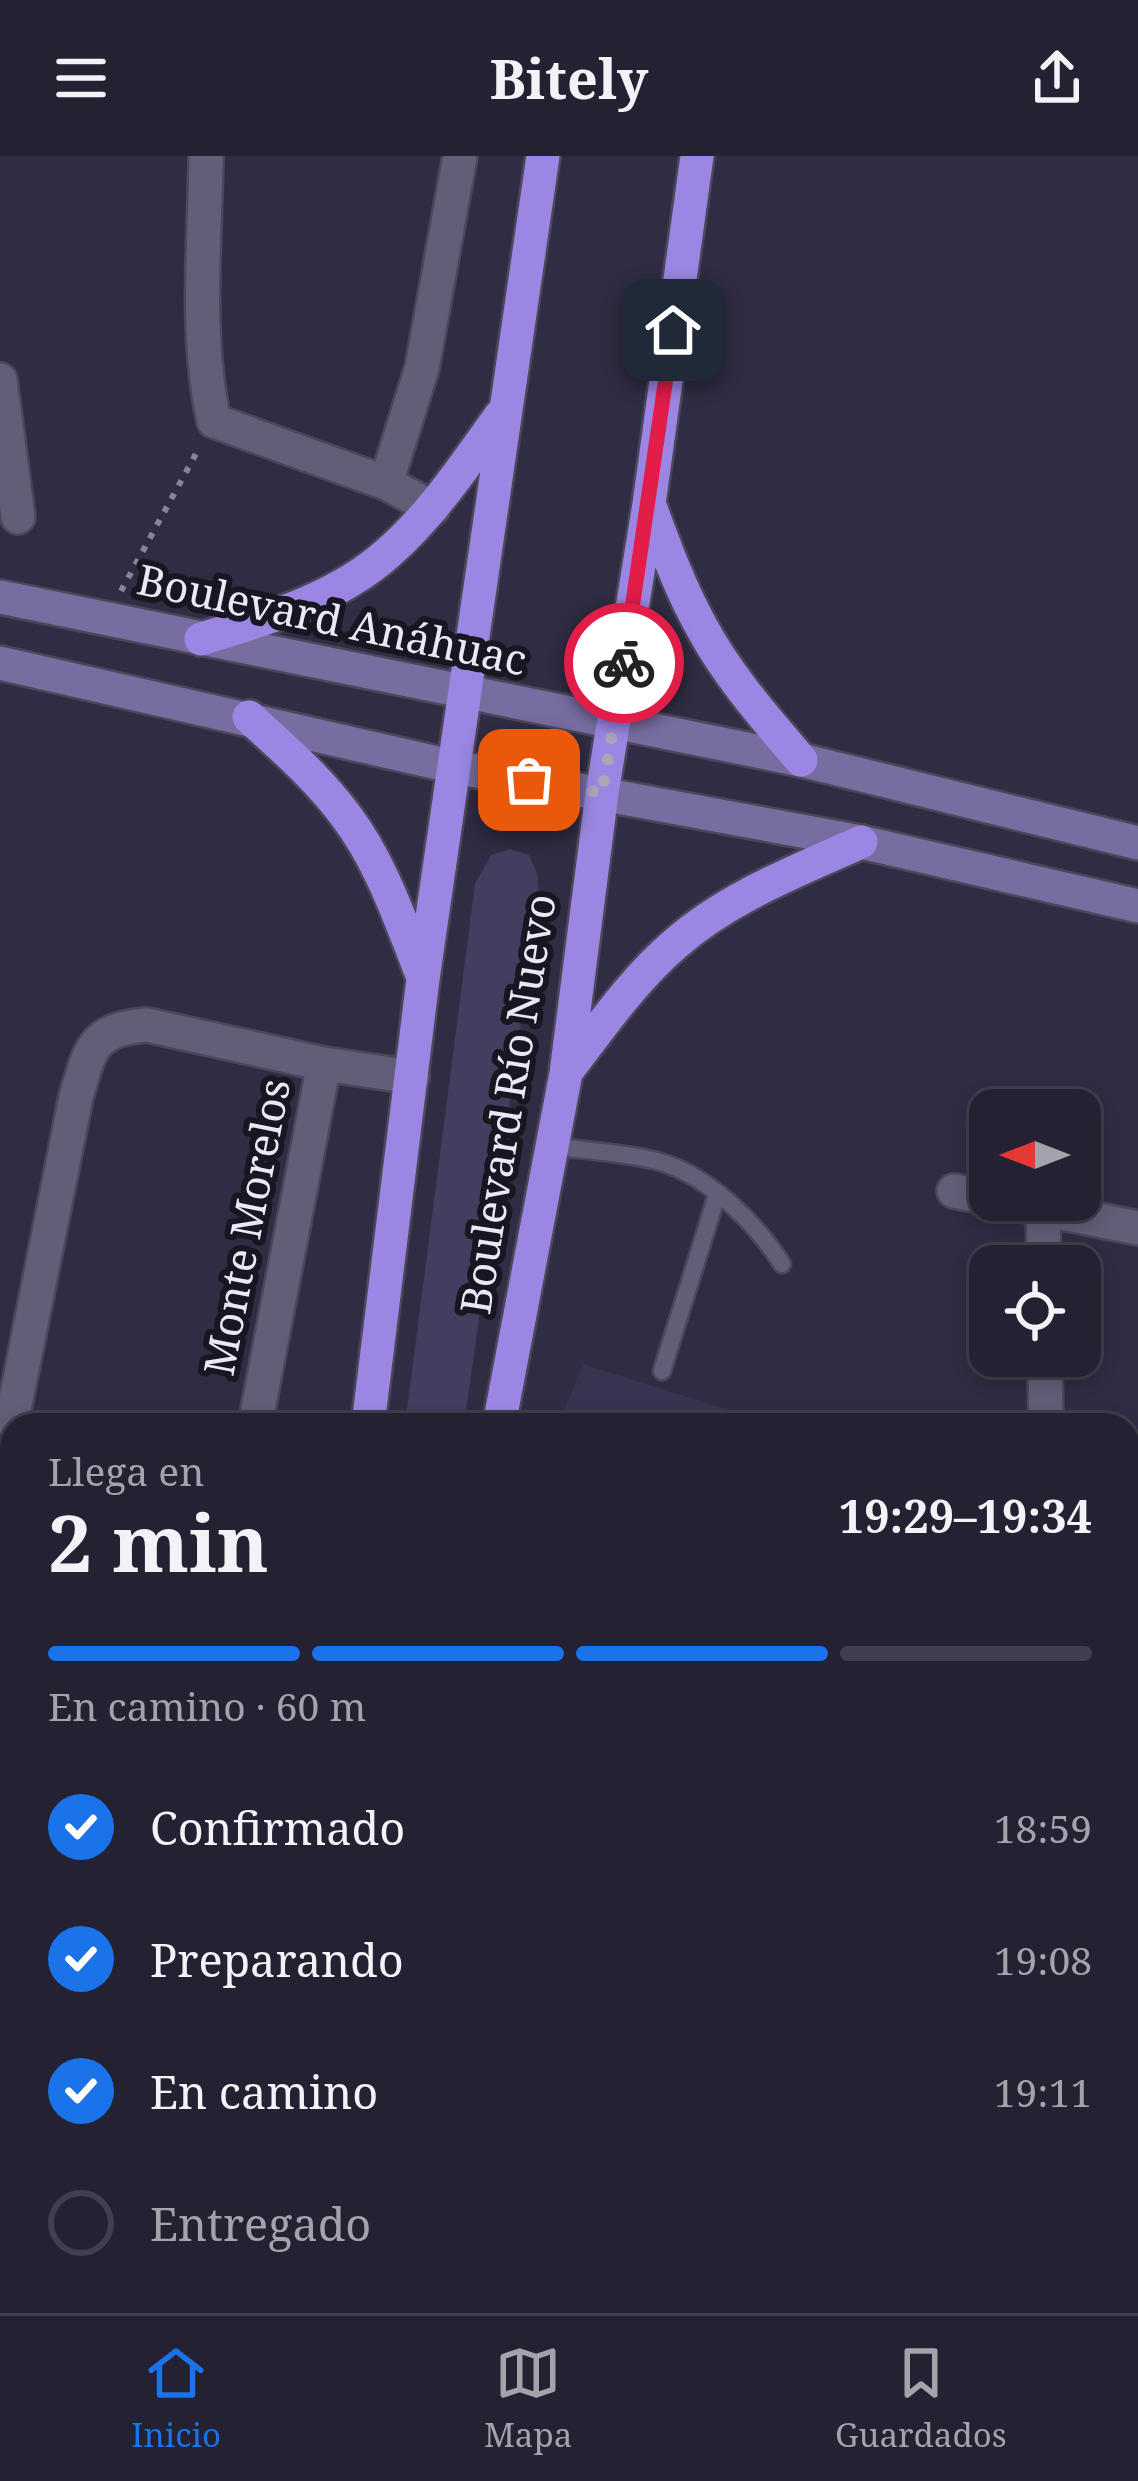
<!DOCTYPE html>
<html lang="es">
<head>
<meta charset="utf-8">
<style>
  :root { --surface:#242132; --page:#2c293a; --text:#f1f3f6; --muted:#a3a3ac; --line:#413e4d; --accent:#1a73e8 }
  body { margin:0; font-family:"Noto Serif",serif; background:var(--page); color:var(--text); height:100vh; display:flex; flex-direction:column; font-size:45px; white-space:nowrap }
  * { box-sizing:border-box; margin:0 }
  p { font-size:39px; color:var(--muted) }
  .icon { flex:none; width:66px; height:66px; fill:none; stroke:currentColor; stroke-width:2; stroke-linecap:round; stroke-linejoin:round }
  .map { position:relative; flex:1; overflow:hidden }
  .drawer { position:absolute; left:0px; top:1257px; width:1140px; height:900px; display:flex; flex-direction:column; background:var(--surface); border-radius:36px 36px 0 0; box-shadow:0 6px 18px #0003,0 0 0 3px var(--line) }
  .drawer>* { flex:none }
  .needle { width:78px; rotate:270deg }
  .tools { position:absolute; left:969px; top:933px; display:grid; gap:24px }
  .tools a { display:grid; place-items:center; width:132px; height:132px; border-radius:24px; background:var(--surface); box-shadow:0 6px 18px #0003,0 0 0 3px var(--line); font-size:60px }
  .pin { position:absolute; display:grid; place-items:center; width:102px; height:102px; color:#fff; margin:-51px; border-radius:24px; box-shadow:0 6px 18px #0006 }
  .courier { position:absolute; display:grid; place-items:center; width:120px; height:120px; margin:-60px; border:9px solid #e11d48; border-radius:50%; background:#fff; color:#222; box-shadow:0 3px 15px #0007 }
  .summary em { font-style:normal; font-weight:700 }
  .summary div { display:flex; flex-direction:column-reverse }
  .summary { display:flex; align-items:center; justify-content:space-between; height:204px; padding:0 48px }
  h1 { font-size:78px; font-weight:700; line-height:90px }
  .bar { display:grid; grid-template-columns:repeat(4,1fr); gap:18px 12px; align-content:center; height:144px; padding:0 48px }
  .bar i { height:15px; border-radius:9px; background:var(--line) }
  .bar .on { background:var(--accent) }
  .bar p { grid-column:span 4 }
  ol { padding:0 48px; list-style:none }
  li { display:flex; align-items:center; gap:36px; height:132px }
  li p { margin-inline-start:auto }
  li .icon { padding:12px; border-radius:50%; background:var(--accent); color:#fff; stroke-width:4 }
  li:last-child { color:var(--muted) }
  li i { width:66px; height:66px; border:6px solid var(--line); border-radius:50% }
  header { display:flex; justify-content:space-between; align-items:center; height:156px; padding:0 48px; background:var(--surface); font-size:54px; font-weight:700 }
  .dock { display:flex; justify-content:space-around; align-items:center; height:168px; border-top:3px solid var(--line); background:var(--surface); font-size:33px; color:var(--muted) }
  .dock a { display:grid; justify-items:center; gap:6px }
  .dock .on { color:var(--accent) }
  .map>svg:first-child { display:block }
</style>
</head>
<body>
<header><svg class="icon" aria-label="menu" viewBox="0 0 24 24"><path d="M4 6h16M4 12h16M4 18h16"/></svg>Bitely<svg class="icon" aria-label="share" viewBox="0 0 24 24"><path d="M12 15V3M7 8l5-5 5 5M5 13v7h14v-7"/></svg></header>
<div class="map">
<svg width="1138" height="2157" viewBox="0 0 1138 2157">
  <rect width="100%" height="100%" fill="#302c43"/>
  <path fill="#393350" d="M583,1208L776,1269H558Z
    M186,2145H686L683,2157H181Z"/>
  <path fill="#433d60" d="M510,693L529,699L537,718L539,740L464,1269H405L475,728L491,699Z"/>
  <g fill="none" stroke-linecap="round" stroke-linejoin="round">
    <g stroke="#4b475a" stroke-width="21">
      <path id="service" d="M552,990C586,995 643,998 672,1010C715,1027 758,1070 782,1108
        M662,1215L717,1039
        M0,2065L12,2040"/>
    </g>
    <g stroke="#4b475a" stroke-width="38">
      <path id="minor" d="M206,0C205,87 195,179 214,265L386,327L433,352
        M0,224L18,361
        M386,327L422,212L460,0
        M954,1035L990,1042
        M998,1044L1138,1072
        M1043,1053L1044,1110
        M1045,1200L1046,1269
        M255,1269L324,908L412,921
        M0,1324L76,941C90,893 92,873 147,869L324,908
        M1128,1691H1138
        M0,1793L12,1782
        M0,1910L12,1875
        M1049,2157V2145"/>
    </g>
    <g stroke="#4b475a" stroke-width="38">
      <path id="secondary" d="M0,441L801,604L1138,687
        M0,507L455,611L861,686L1138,750"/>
    </g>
    <g stroke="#4b475a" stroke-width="38">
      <path id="trunk" d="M650,350C665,391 680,432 701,470C727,519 765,562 801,604
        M201,483C266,463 337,443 388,397C433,358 466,307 501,259
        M249,561C283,592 318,622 346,660C381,706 401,766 422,819
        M567,915C600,872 633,824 675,788C728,741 797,715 861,686
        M368,1269L423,823L543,0
        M499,1269L566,917L602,637L649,348L697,0
        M63,2157L68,2145
        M186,2157L190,2145"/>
    </g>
    <path stroke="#878498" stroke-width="6" stroke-dasharray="6 9" stroke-linecap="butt" d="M121,435L198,294"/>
    <use href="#service" stroke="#635e78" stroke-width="16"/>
    <use href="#minor" stroke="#635e78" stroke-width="33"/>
    <use href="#secondary" stroke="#786da0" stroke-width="33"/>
    <use href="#trunk" stroke="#9b87e3" stroke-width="33"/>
  </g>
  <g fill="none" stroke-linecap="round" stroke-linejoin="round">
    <path stroke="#a9a6b8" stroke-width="12" stroke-dasharray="0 21.6" d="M529,624L602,637L624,507"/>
    <path stroke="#e11d48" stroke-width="15" d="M624,507L673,174"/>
  </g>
  <g text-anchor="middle" stroke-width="12" stroke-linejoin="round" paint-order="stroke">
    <g font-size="42" fill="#eae8f7" stroke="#181621">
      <text transform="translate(332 464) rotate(12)" y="15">Boulevard Anáhuac</text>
      <text transform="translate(508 948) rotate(-81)" y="15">Boulevard Río Nuevo</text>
      <text transform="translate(247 1071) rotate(-79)" y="15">Monte Morelos</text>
    </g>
  </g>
</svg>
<div class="tools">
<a><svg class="needle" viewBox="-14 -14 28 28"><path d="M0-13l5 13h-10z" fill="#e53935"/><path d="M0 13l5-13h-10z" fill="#a3a3ac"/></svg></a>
<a><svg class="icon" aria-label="locate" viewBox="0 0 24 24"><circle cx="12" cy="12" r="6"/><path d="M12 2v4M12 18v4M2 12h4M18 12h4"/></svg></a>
</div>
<div class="pin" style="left:529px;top:624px;background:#ea580c"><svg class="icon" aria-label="bag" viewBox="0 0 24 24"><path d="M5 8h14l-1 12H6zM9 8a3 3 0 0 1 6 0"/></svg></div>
<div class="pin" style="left:673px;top:174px;background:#1f2937"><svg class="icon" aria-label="home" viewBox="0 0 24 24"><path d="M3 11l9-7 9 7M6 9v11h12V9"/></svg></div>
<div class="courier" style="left:624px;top:507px"><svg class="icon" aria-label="bike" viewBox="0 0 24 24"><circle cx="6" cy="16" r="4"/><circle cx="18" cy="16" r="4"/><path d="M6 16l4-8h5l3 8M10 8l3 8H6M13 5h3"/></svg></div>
<section class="drawer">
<div class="summary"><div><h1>2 min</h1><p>Llega en</p></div><em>19:29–19:34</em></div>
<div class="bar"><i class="on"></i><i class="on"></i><i class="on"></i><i></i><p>En camino · 60 m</p></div>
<ol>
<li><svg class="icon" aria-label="check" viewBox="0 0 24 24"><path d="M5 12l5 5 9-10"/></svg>Confirmado<p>18:59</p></li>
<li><svg class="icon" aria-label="check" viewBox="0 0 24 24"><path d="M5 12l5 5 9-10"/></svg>Preparando<p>19:08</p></li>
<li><svg class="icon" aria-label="check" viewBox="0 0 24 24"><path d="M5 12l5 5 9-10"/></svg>En camino<p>19:11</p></li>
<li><i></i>Entregado</li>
</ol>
</section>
</div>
<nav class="dock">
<a class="on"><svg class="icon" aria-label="home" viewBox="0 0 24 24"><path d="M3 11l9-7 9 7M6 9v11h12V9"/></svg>Inicio</a>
<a><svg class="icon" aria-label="map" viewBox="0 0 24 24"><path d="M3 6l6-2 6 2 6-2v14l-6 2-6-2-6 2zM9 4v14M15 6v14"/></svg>Mapa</a>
<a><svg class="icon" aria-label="saved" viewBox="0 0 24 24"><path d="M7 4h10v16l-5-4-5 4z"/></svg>Guardados</a>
</nav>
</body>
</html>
